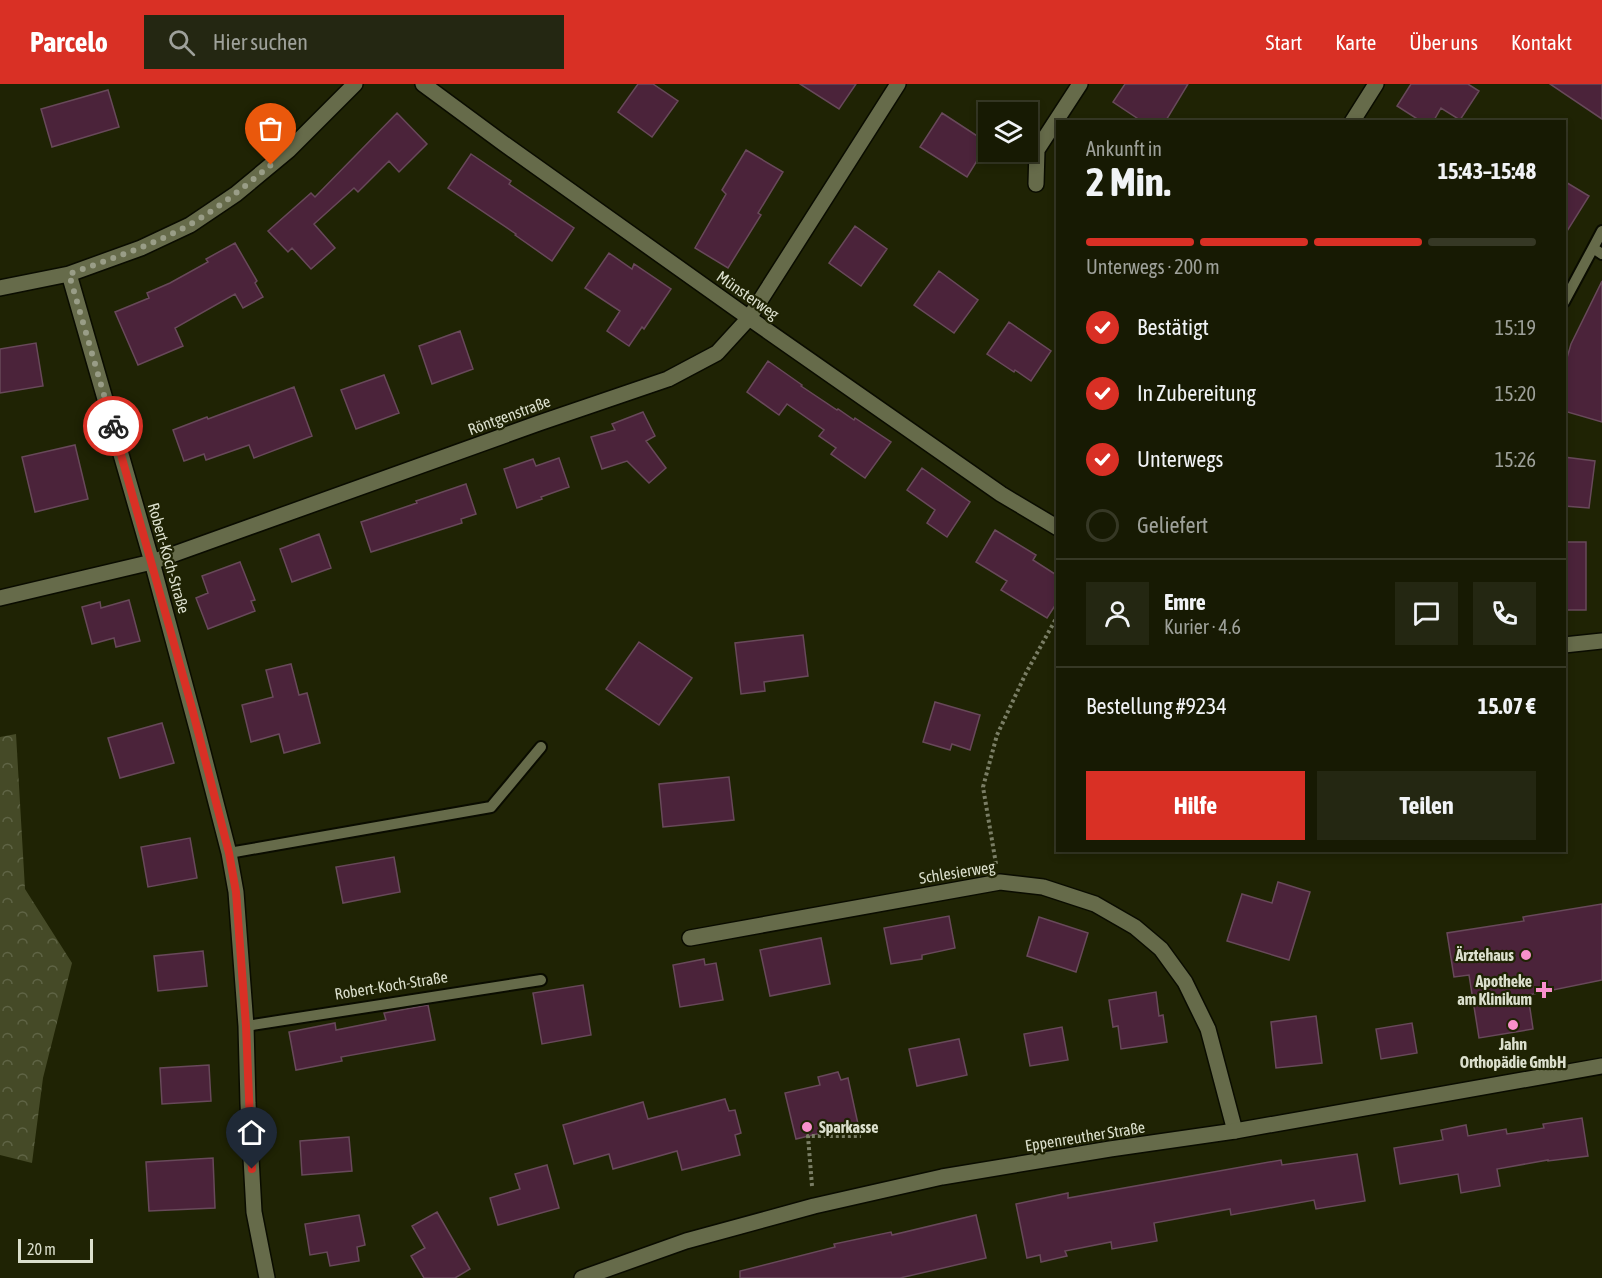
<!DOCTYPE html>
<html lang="de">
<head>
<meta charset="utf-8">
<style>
  :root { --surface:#171a03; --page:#242712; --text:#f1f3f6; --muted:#9ea19a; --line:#363825; --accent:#d93025 }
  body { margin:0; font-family:"Asap Condensed",sans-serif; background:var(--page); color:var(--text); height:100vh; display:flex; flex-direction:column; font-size:22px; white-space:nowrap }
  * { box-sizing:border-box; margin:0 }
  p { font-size:20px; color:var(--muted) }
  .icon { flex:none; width:33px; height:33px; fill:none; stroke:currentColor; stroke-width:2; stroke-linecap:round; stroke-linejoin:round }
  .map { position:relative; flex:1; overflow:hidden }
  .sheet { position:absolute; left:1056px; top:36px; width:510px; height:732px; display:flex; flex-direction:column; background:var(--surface); border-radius:0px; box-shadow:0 3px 9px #0003,0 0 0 2px var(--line) }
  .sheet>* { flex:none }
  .buttons { position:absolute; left:978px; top:18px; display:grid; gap:12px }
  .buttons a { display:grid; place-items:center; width:60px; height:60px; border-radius:0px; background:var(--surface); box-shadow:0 3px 9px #0003,0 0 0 2px var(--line); font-size:30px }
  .scale { position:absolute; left:18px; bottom:15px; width:75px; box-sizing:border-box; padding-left:6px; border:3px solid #dbdfcd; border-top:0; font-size:16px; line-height:21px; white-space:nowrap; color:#dbdfcd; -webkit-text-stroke:4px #1f2304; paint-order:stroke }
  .pin { position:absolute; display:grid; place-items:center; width:51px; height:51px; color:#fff; margin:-62px -26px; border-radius:50% 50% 50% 0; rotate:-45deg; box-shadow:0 0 6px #0007 }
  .pin .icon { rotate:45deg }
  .courier { position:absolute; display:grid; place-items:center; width:60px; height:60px; margin:-30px; border:4px solid #d93025; border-radius:50%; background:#fff; color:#222; box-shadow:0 2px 8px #0007 }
  .headline em { font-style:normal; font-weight:700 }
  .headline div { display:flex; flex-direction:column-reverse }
  .headline { display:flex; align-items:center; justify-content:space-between; height:102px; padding:0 30px }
  h1 { font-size:39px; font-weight:700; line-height:45px }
  .bar { display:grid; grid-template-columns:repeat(4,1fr); gap:9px 6px; align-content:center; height:72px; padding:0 30px }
  .bar i { height:8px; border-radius:4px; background:var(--line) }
  .bar .selected { background:var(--accent) }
  .bar p { grid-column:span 4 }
  .line { display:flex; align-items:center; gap:15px; padding:0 30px; border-top:2px solid var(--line) }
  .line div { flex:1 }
  .round { display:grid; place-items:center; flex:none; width:63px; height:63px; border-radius:0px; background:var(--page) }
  ol { padding:0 30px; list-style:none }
  li { display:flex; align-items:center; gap:18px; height:66px }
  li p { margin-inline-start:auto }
  li .icon { padding:6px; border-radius:50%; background:var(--accent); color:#fff; stroke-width:4 }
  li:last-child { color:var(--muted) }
  li i { width:33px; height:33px; border:3px solid var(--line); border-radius:50% }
  .action { display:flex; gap:12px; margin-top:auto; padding:12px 30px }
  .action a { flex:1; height:69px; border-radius:0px; background:var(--accent); color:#fff; font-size:24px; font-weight:700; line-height:69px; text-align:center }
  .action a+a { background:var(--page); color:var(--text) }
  header { display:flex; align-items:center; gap:36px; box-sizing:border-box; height:84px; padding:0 30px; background:var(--accent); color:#fff }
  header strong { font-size:28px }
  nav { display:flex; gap:33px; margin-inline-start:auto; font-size:21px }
  .search { width:420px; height:54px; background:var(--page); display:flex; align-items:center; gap:15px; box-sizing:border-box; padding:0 21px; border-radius:0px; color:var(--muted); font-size:22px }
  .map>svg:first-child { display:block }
</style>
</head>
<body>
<header>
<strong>Parcelo</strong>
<div class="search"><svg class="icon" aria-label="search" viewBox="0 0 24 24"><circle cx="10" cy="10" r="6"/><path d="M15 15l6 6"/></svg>Hier suchen</div>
<nav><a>Start</a><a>Karte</a><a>Über uns</a><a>Kontakt</a></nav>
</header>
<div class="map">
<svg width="1602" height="1194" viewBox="0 0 1602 1194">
  <defs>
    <pattern id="forest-crowns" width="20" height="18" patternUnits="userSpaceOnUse" patternTransform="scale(1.5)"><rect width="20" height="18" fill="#454a27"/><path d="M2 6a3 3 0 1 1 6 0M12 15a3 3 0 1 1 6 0" fill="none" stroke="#5f6445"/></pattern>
  </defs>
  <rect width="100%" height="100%" fill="#1f2304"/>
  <path fill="url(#forest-crowns)" d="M16,650L25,805L72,879L43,994L32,1079L0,1071V653Z"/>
  <path fill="#4b233a" stroke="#68495a" stroke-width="1.5" d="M638,0H653L678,17L652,53L618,28Z
    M800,0H856L839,25Z
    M1125,0H1188L1165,38H1143L1113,18Z
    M1411,0H1468L1479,7L1460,36L1441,24L1433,38H1422L1397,22Z
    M1550,0H1602V35Z
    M108,6L119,43L52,63L41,25Z
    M397,29L427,60L399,88L389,77L358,108L354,104L314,140L335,164L311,185L292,164L288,168L268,147L311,109L315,113Z
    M942,29L988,59L967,93L920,63Z
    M746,66L783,88L758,129L761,131L728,184L695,164L726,110L722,106Z
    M471,70L511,97L509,100L574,144L552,177L515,151L516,150L448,104Z
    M1564,97L1589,112L1564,152Z
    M855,142L887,165L861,202L829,179Z
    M235,159L257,197L255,199L263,213L243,224L235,210L175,244L183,262L138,281L115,228L149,214L147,209L170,199L208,178L206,175Z
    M609,169L632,185L634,180L671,205L644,245L642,243L629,262L607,247L620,227L585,204Z
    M939,187L978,216L954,249L914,221Z
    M1602,197V338L1564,327V284L1571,260Z
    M1009,238L1051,267L1031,297L1015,286L1014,288L987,270Z
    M460,247L473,285L432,300L419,262Z
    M36,259L43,302L0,309V265Z
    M768,277L802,301L801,302L837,326L838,325L854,336L855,334L891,358L865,394L831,370L836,364L819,352L824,346L787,320L779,331L747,308Z
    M384,291L399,329L356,345L341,306Z
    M294,303L312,352L254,374L249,361L206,376L204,370L184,377L173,346L207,333L208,335Z
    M643,328L655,352L646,357L666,384L649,399L627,377L602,385L591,353L615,346L612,340Z
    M75,361L88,415L35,428L22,373Z
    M1564,373L1595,377L1589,424L1564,422Z
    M559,374L569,403L541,413L542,415L517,424L504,385L533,375L536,382Z
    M922,384L970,418L947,453L927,439L935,426L907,406Z
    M466,400L476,430L461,435L462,439L371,468L361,438L417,419L416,417Z
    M995,446L1036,471L1033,476L1058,492V517L1047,534L1001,506L1007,497L976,478Z
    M319,450L331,484L292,498L280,465Z
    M1564,458H1586V526H1564Z
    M240,478L255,516L251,517L255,527L208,545L196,514L208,509L202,492Z
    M129,516L140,557L116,563L114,554L92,560L82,523L100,518L101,524Z
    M803,551L808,592L764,598L765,607L741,610L735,559Z
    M639,558L692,594L659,641L606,605Z
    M291,580L299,611L307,609L320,659L284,669L279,650L251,658L242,621L273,613L266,586Z
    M935,618L980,631L970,666L952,660L950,666L923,658Z
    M162,639L174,679L120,694L108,654Z
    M729,693L734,736L663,743L659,700Z
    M190,754L197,794L148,803L141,763Z
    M394,773L400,808L343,819L336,783Z
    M1278,798L1310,808L1289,876L1227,857L1242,810L1272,819Z
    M1602,820V896L1528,911L1533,945L1479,954L1469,891L1454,893L1447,849L1524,837L1523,833Z
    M949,832L955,864L922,871V875L891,880L884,844Z
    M1039,833L1088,849L1076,888L1027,872Z
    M821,854L830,900L770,912L760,866Z
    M203,867L207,902L158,907L154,872Z
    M704,875L705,881L716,879L723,916L680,923L673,881Z
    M583,901L591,951L542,960L533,909Z
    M1156,908L1159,932L1163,931L1167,958L1121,965L1118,942L1113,943L1109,916Z
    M428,921L435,956L341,973L342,977L296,986L289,948L335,939L336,946L386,936L384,929Z
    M1316,932L1322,979L1276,984L1271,938Z
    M1412,939L1417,969L1381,975L1376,945Z
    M1062,943L1068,976L1030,982L1024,950Z
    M959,955L967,991L917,1002L909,965Z
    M209,981L211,1017L162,1020L160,984Z
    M838,988L841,996L848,994L858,1040L796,1055L785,1009L820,1001L818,993Z
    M725,1015L729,1027L735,1026L741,1049L735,1051L740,1071L682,1086L677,1067L613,1085L609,1070L574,1080L563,1041L643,1018L648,1035Z
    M1582,1034L1588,1072L1548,1077V1076L1497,1085L1500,1102L1461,1109L1458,1090L1400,1100L1394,1064L1443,1056L1441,1046L1466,1041L1468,1052L1506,1045L1507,1050L1544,1044L1543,1040Z
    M349,1053L352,1087L302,1091L300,1057Z
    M1357,1070L1365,1117L1316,1125L1314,1116L1231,1131L1230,1125L1154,1139L1157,1157L1112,1165L1111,1158L1065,1167L1067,1172L1041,1178L1040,1171L1027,1174L1016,1120L1068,1109V1114L1281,1076L1282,1081Z
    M213,1074L215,1124L149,1127L146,1078Z
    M547,1081L559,1124L498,1141L490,1114L520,1105L515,1090Z
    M437,1128L470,1185L455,1194H424L411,1172L425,1164L412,1142Z
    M359,1131L365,1161L357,1163L359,1177L330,1182L327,1168L310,1171L305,1140Z
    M976,1131L986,1174L900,1194H740V1187L835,1163L834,1160L891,1148L892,1151Z"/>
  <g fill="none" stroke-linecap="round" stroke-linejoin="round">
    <g stroke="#0a0c00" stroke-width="14">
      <path id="lane" d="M1602,147L1593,164L1602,170
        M1564,218L1593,164
        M229,769L491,723L541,663
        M246,942L541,896"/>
    </g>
    <g stroke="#0a0c00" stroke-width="18">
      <path id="street" d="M423,0L503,59L749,234L1001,410L1058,444
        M1352,38L1376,0
        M1036,100L1037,66L1080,0
        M69,190L152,478L197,645L229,769L236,808L246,942L248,1019L254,1128L267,1194
        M0,204L69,190L141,164L190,141L236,110L289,66L355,0
        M0,514L152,478L539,339L668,295L717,269L749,234L898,0
        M1564,561L1602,557
        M690,854L1000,798L1043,803L1095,820L1135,843L1161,865L1185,898L1208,945L1235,1047"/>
    </g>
    <g stroke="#0a0c00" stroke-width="18">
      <path id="secondary" d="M582,1194L686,1157L814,1122L942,1093L1110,1065L1235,1047L1602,982"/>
    </g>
    <path stroke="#7a7e65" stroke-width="4" stroke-dasharray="3 3" stroke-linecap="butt" d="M996,780L983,703L997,651L1026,589L1058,531
      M812,1102L808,1052H861"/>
    <use href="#lane" stroke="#666b4a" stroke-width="10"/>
    <use href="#street" stroke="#666b4a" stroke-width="15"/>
    <use href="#secondary" stroke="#666b4a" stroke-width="15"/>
  </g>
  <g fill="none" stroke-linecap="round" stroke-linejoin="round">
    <path stroke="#999d87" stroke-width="6" stroke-dasharray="0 10.8" d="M113,342L69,190C110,175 151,162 189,141C219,124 245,102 271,81"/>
    <path stroke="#d93025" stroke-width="8" d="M113,342L192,624L229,769L236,808L246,942L252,1085"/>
  </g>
  <g fill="#f890cb" stroke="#1f2304" stroke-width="2">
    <circle cx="1526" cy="871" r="6"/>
    <path d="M1541 897h6v6h6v6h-6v6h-6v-6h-6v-6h6z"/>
    <circle cx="1513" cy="941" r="6"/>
    <circle cx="807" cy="1043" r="6"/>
  </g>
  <g text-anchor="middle" stroke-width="4.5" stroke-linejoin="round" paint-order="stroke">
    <g font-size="16" fill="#dbdfcd" stroke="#1f2304">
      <text transform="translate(748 211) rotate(35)" y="6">Münsterweg</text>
      <text transform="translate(509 331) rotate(-20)" y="6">Röntgenstraße</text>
      <text transform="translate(169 474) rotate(74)" y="6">Robert-Koch-Straße</text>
      <text transform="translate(957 788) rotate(-9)" y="6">Schlesierweg</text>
      <text transform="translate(391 901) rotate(-9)" y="6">Robert-Koch-Straße</text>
      <text transform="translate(1085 1052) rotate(-9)" y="6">Eppenreuther Straße</text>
    </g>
    <g font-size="16" font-weight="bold" fill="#dbdfcd" stroke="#1f2304" text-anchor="end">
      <text x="1514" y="877">Ärztehaus</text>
      <text x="1532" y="903">Apotheke<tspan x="1532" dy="18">am Klinikum</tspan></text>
      <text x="1513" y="966" text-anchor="middle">Jahn<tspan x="1513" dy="18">Orthopädie GmbH</tspan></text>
      <text x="819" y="1049" text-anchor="start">Sparkasse</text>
    </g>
  </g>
</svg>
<div class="buttons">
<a><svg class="icon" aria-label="layers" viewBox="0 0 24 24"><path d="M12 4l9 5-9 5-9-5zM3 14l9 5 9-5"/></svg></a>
</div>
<div class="scale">20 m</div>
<div class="pin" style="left:271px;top:81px;background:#ea580c"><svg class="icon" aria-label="bag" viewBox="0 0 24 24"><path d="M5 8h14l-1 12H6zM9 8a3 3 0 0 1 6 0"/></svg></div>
<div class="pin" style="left:252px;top:1085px;background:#1f2937"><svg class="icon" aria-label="home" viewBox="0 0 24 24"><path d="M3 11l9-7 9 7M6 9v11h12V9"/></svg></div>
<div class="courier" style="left:113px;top:342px"><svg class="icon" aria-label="bike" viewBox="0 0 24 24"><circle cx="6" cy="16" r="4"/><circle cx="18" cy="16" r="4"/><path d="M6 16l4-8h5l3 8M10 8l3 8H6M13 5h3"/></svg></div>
<section class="sheet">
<div class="headline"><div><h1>2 Min.</h1><p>Ankunft in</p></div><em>15:43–15:48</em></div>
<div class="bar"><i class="selected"></i><i class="selected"></i><i class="selected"></i><i></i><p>Unterwegs · 200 m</p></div>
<ol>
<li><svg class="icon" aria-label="check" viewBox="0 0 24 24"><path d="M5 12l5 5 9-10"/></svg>Bestätigt<p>15:19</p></li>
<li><svg class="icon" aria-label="check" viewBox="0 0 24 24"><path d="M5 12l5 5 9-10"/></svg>In Zubereitung<p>15:20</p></li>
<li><svg class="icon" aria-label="check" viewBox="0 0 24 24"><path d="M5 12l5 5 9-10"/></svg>Unterwegs<p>15:26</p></li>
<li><i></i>Geliefert</li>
</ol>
<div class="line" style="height:108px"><a class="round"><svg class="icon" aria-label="person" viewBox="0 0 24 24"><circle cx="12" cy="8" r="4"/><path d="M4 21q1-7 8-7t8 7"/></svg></a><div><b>Emre</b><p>Kurier · 4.6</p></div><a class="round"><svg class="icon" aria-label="chat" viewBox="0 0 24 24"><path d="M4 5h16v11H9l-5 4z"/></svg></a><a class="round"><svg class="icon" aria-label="phone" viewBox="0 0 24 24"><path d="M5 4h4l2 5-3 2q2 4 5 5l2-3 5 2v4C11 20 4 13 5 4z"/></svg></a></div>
<div class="line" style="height:78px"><div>Bestellung #9234</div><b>15.07 €</b></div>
<div class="action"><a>Hilfe</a><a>Teilen</a></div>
</section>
</div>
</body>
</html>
